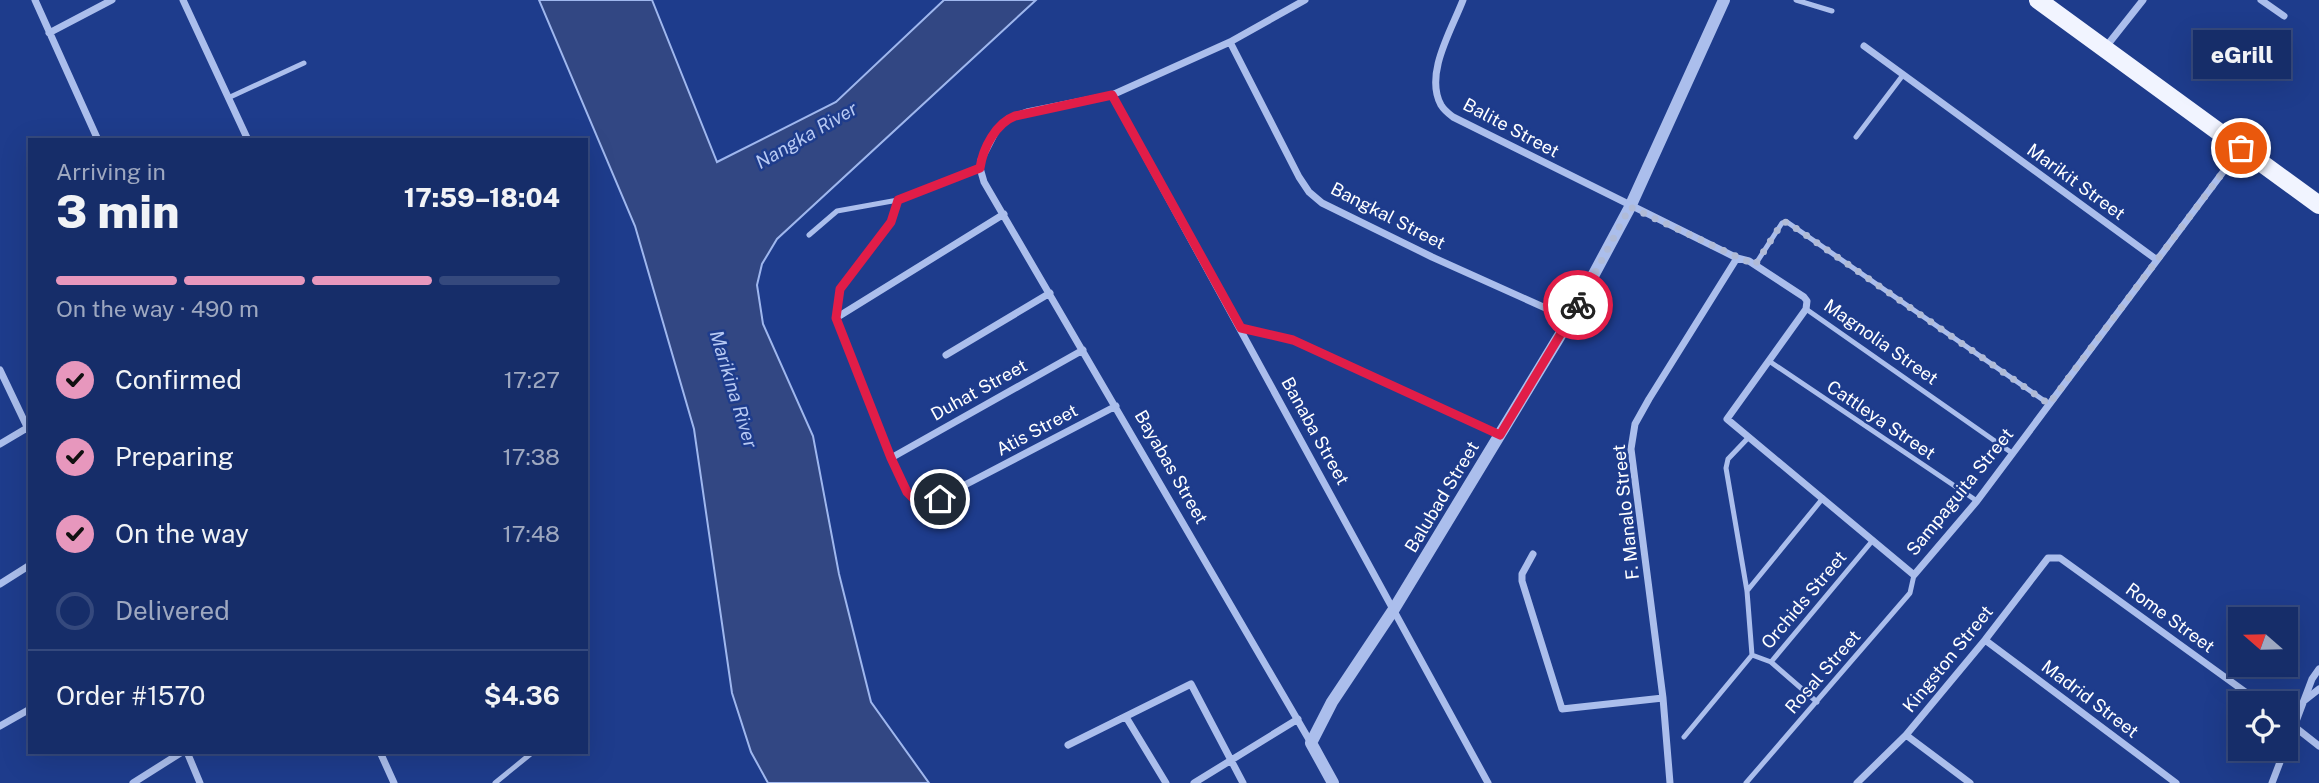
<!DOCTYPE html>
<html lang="en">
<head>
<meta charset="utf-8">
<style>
  :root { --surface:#162d69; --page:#1f356f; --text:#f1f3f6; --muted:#9ea8c0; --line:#35497d; --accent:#e797bd }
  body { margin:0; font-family:"Public Sans",sans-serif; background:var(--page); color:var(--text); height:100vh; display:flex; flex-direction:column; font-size:26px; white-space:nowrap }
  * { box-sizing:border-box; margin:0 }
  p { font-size:23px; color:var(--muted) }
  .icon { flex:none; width:38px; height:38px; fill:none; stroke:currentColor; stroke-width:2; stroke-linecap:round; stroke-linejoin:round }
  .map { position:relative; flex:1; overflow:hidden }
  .drawer { position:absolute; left:28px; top:138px; width:560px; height:616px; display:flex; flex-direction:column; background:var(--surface); border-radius:0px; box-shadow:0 7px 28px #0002,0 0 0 2px var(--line) }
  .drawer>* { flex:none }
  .needle { width:46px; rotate:290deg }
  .fabs { position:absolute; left:2228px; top:607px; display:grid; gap:14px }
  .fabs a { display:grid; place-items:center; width:70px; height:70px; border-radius:0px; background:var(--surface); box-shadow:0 7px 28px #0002,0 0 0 2px var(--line); font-size:35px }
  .pin { position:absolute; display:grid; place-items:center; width:60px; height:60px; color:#fff; margin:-30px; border:4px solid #fff; border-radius:50%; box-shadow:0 2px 7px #0007 }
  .courier { position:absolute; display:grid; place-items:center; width:70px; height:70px; margin:-35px; border:5px solid #e11d48; border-radius:50%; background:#fff; color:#222; box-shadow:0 2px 9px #0007 }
  .bubble { position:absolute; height:49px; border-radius:0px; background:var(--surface); box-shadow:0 7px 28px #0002,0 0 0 2px var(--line); font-size:23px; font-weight:800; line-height:49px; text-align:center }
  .summary em { font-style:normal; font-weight:800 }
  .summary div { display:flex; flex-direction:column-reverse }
  .summary { display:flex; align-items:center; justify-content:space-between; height:119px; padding:0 28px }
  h1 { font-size:46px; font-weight:800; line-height:52px }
  .bar { display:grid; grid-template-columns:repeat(4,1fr); gap:10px 7px; align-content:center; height:84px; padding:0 28px }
  .bar i { height:9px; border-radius:5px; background:var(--line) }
  .bar .current { background:var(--accent) }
  .bar p { grid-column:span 4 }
  .line { display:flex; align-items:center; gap:18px; padding:0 28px; border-top:2px solid var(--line) }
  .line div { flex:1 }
  ol { padding:0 28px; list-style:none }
  li { display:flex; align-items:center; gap:21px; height:77px }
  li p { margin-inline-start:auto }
  li .icon { padding:7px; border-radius:50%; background:var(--accent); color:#111; stroke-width:4 }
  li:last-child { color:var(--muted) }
  li i { width:38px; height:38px; border:4px solid var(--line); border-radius:50% }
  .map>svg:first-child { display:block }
</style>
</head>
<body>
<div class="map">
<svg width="2319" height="783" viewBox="0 0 2319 783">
  <rect width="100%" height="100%" fill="#1e3c8c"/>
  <path fill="#324783" stroke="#9fb7ee" stroke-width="2" d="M539,0H652L717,162L836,102L944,0H1036L777,239L762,264L757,285L763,324L813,436L839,574L871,702L929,783H768L751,752L732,693L694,429L635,226Z"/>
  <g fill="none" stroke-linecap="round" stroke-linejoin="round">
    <path stroke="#abbeec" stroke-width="5" d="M1796,0L1832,11
      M228,98L304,63
      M1856,137L1903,75
      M898,200L891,222L840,289L836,318L891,458L907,492L918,503L936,500
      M809,235L837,211L898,200L980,168
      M1755,265L1782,223L1787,222L2049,404
      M1806,309L2012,453
      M1769,361L1977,501
      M1749,437L1728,459L1726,468L1747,591L1752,655
      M1747,591L1823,498
      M1752,655L1771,662L1873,540
      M1771,662L1817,702
      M1684,737L1752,655
      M495,783L533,752
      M1746,783L1910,593L1914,575"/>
    <path stroke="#abbeec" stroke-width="7" d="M35,0L98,140
      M183,0L248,140
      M1305,0L1230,42L1112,95L1027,112L1008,119L997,129L981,160L980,168L984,182L1311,743
      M1463,0C1452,29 1424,74 1441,105C1444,110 1449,114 1453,117L1737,258L1749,261L1804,297L1807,301L1806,309L1727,419L1914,575L1977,501L2241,148
      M2261,0L2284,16
      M49,33L112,0
      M1230,42L1299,177L1309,192L1322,203L1432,257L1570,319
      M1864,46L2157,260
      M2105,48L2143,0
      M1112,95L1488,783
      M836,318L1004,214
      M1241,328L1293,340L1500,435
      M946,355L1050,293
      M0,370L30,433
      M0,444L27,428
      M891,458L1083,350
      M936,500L1116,406
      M1533,554L1522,574V581L1562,709L1663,698
      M0,584L30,565
      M1985,640L2176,783
      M2305,700L2319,689
      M1126,717L1166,783
      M2286,720L2319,746
      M0,726L30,709
      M1906,735L1970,783
      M1068,745L1191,684L1243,783
      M2286,748L2312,679L2319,669
      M187,752L200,783
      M380,752L394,783
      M133,783L182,752
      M1194,783L1298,719
      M1670,783L1663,698L1631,449L1635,424L1649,399L1737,258
      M1857,783L1906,735L1985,640L2048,558H2060L2262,704
      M2272,783L2285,749"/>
    <path stroke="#abbeec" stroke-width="12" d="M1333,783L1311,743L1332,702L1394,609L1570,319L1630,207L1724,0"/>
    <path stroke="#f1f4ff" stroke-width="18" d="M2038,0L2319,205"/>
  </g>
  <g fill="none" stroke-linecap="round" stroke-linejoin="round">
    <path stroke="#b0bbd7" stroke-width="7" stroke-dasharray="0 12.6" d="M1578,305L1630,207L1755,265L1782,223L1787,222L2049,404L2241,148"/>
    <path stroke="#e11d48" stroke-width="9" d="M940,499L918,503L907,492L891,458L836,318L840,289L891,222L898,200L980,168C983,148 996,123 1015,116L1112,95L1241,328L1293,340L1500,435L1578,305"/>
  </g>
  <g text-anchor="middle" stroke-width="5" stroke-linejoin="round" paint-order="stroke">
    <g font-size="18" fill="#fff" stroke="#1e3c8c">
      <text transform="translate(1511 128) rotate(28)" y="6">Balite Street</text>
      <text transform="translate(2076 182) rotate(36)" y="6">Marikit Street</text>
      <text transform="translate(1388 216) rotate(27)" y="6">Bangkal Street</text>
      <text transform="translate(1881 342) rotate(35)" y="6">Magnolia Street</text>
      <text transform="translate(979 390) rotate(-29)" y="6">Duhat Street</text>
      <text transform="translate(1881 420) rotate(34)" y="6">Cattleya Street</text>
      <text transform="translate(1037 430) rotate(-28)" y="6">Atis Street</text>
      <text transform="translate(1315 431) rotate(61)" y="6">Banaba Street</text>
      <text transform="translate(1171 467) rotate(60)" y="6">Bayabas Street</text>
      <text transform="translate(1960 492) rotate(-51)" y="6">Sampaguita Street</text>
      <text transform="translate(1442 497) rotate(-59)" y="6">Balubad Street</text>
      <text transform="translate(1626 512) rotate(-96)" y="6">F. Manalo Street</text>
      <text transform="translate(1804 600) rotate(-50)" y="6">Orchids Street</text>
      <text transform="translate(2170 618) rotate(36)" y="6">Rome Street</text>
      <text transform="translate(1948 659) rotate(-51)" y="6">Kingston Street</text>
      <text transform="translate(1823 672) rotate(-49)" y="6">Rosal Street</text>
      <text transform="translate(2090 699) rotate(37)" y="6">Madrid Street</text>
    </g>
    <g font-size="19" font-style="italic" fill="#b7c9f3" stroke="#1e3c8c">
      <text transform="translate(806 135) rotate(-30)" y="7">Nangka River</text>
      <text transform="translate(734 389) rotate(73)" y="7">Marikina River</text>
    </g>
  </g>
</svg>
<div class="fabs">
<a><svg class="needle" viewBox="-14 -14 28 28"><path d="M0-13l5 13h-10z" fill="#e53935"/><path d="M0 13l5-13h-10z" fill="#9ea8c0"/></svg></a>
<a><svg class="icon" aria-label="locate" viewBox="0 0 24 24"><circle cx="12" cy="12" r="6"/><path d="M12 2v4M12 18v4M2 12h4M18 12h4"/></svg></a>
</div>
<div class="pin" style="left:2241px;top:148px;background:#ea580c"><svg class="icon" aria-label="bag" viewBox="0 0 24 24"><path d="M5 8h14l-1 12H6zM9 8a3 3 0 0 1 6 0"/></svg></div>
<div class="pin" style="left:940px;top:499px;background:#1f2937"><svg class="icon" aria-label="home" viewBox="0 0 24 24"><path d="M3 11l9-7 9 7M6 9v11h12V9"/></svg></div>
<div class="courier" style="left:1578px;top:305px"><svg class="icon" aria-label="bike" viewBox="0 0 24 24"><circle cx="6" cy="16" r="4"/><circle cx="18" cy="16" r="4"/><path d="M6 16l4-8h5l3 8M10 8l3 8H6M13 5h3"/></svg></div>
<div class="bubble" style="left:2193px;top:30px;width:98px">eGrill</div>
<section class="drawer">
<div class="summary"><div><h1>3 min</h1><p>Arriving in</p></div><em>17:59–18:04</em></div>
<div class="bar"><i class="current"></i><i class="current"></i><i class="current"></i><i></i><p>On the way · 490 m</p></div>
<ol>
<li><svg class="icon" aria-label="check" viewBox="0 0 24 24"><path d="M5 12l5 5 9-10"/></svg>Confirmed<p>17:27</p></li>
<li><svg class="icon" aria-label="check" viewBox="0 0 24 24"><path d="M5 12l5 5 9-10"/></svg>Preparing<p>17:38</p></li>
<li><svg class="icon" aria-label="check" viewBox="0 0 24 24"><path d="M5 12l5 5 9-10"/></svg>On the way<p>17:48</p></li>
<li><i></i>Delivered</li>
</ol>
<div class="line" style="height:91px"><div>Order #1570</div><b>$4.36</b></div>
</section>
</div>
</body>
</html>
